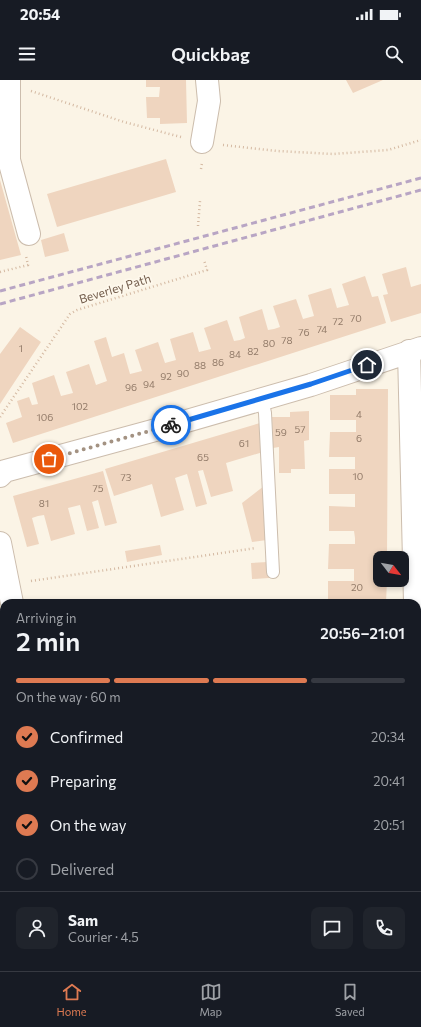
<!DOCTYPE html>
<html lang="en">
<head>
<meta charset="utf-8">
<style>
  :root { --surface:#171b24; --page:#20242c; --text:#f1f3f6; --muted:#9ea1a6; --line:#363941; --accent:#de7a52 }
  body { margin:0; font-family:Commissioner,sans-serif; background:var(--page); color:var(--text); height:100vh; display:flex; flex-direction:column; font-size:15px; white-space:nowrap }
  * { box-sizing:border-box; margin:0 }
  p { font-size:13px; color:var(--muted) }
  .icon { flex:none; width:22px; height:22px; fill:none; stroke:currentColor; stroke-width:2; stroke-linecap:round; stroke-linejoin:round }
  .map { position:relative; flex:1; overflow:hidden }
  .drawer { position:absolute; left:0px; top:519px; width:421px; height:372px; display:flex; flex-direction:column; background:var(--surface); border-radius:12px 12px 0 0; box-shadow:0 2px 6px #0003 }
  .drawer>* { flex:none }
  .needle { width:26px; rotate:121deg }
  .fabs { position:absolute; left:373px; top:471px; display:grid; gap:8px }
  .fabs a { display:grid; place-items:center; width:36px; height:36px; border-radius:8px; background:var(--surface); box-shadow:0 2px 6px #0003; font-size:20px }
  .pin { position:absolute; display:grid; place-items:center; width:34px; height:34px; color:#fff; margin:-17px; border:2px solid #fff; border-radius:50%; box-shadow:0 1px 4px #0007 }
  .courier { position:absolute; display:grid; place-items:center; width:40px; height:40px; margin:-20px; border:3px solid #1a73e8; border-radius:50%; background:#fff; color:#222; box-shadow:0 1px 5px #0007 }
  .headline em { font-style:normal; font-weight:600 }
  .headline div { display:flex; flex-direction:column-reverse }
  .headline { display:flex; align-items:center; justify-content:space-between; height:68px; padding:0 16px }
  h1 { font-size:26px; font-weight:600; line-height:30px }
  .bar { display:grid; grid-template-columns:repeat(4,1fr); gap:6px 4px; align-content:center; height:48px; padding:0 16px }
  .bar i { height:5px; border-radius:3px; background:var(--line) }
  .bar .active { background:var(--accent) }
  .bar p { grid-column:span 4 }
  .line { display:flex; align-items:center; gap:10px; padding:0 16px; border-top:1px solid var(--line) }
  .line div { flex:1 }
  .round { display:grid; place-items:center; flex:none; width:42px; height:42px; border-radius:8px; background:var(--page) }
  ol { padding:0 16px; list-style:none }
  li { display:flex; align-items:center; gap:12px; height:44px }
  li p { margin-inline-start:auto }
  li .icon { padding:4px; border-radius:50%; background:var(--accent); color:#111; stroke-width:4 }
  li:last-child { color:var(--muted) }
  li i { width:22px; height:22px; border:2px solid var(--line); border-radius:50% }
  .status { display:flex; justify-content:space-between; align-items:center; height:28px; padding:0 20px; background:var(--surface); direction:ltr }
  .status svg { height:11px; fill:currentColor }
  header { display:flex; justify-content:space-between; align-items:center; height:52px; padding:0 16px; background:var(--surface); font-size:18px; font-weight:600 }
  .menu { display:flex; justify-content:space-around; align-items:center; height:56px; border-top:1px solid var(--line); background:var(--surface); font-size:11px; color:var(--muted) }
  .menu a { display:grid; justify-items:center; gap:2px }
  .menu .active { color:var(--accent) }
  .map>svg:first-child { display:block }
</style>
</head>
<body>
<div class="status"><b>20:54</b><svg viewBox="0 0 49 12"><path d="M0 12V9h3v3zM5 12V6h3v6zM10 12V3h3v9zM15 12V0h3v12zM26 1h20v11H26zM47 4h2v5h-2z"/></svg></div>
<header><svg class="icon" aria-label="menu" viewBox="0 0 24 24"><path d="M4 6h16M4 12h16M4 18h16"/></svg>Quickbag<svg class="icon" aria-label="search" viewBox="0 0 24 24"><circle cx="10" cy="10" r="6"/><path d="M15 15l6 6"/></svg></header>
<div class="map">
<svg width="421" height="891" viewBox="0 0 421 891">
  <rect width="100%" height="100%" fill="#fbf4e6"/>
  <path fill="#efd5bf" d="M146,0H186L187,43L160,44V38H147L146,17H159L160,7H146Z
    M346,0H383L353,13Z
    M166,79L176,112L57,147L47,114Z
    M0,100L21,175L0,180Z
    M64,153L69,171L45,177L41,160Z
    M406,187L411,207L421,204V233L391,242L383,215L388,214L382,194Z
    M365,196L372,217L378,216L386,243L13,363L6,343L22,337L17,321L29,317L32,325L38,324L32,303L54,295L61,316L73,313L66,292L89,284L96,305L107,301L94,261L106,257L112,277L124,273L130,294L142,291L135,270L158,262L165,283L176,280L170,259L193,252L199,272L211,269L204,248L227,240L234,261L240,260L245,258L239,237L262,229L268,250L274,249L280,247L273,226L296,219L303,239L314,236L308,215L331,208L337,228L349,225L342,204Z
    M20,247L41,262L0,324V274Z
    M356,309H388L387,478H380V500H387L386,523H328V501H354V489H328L329,464H355V458L354,451H329V426L355,427V414H329V389H355V377H329L330,352H356V340H330V315H356Z
    M309,331V360L304,361L305,389H291V393H279V367L273,368L272,337H290V332Z
    M260,343L263,372L226,383L233,411L211,417L203,390L198,391L207,424L196,427L187,394L175,398L184,430L161,437L152,404L114,416L105,389Z
    M103,391L117,443L105,446L98,420L92,422L99,448L87,451L80,425L68,428L75,454L51,461L44,435L38,436L32,438L39,464L27,467L13,416Z
    M264,406L267,460L252,462L242,423Z
    M160,465L162,475L127,482L125,471Z
    M268,482L269,498L252,499L251,483Z
    M0,644H4V686H0Z"/>
  <g fill="none" stroke-linecap="round" stroke-linejoin="round">
    <g stroke="#ccbdad" stroke-width="14">
      <path id="lane" d="M262,319L265,333L273,492"/>
    </g>
    <g stroke="#ccbdad" stroke-width="24">
      <path id="street" d="M9,0V80L29,154
        M202,62L209,21L207,0
        M409,271L415,523
        M0,396L5,391L152,351L311,305L421,268
        M0,463L12,523
        M417,615L421,772
        M417,855L421,800
        M414,891L415,887"/>
    </g>
    <path stroke="#d4b9a2" stroke-width="2.5" stroke-dasharray="1 3" stroke-linecap="butt" d="M31,11L124,42L181,57
      M223,65L277,71L333,74L388,70L421,60
      M201,89L202,83
      M198,146L200,121
      M0,192L28,185L26,176
      M0,337L70,234L77,230L207,190L204,180
      M31,501L256,468
      M0,549L4,548
      M0,631L4,630"/>
    <use href="#lane" stroke="#fff" stroke-width="12"/>
    <use href="#street" stroke="#fff" stroke-width="22"/>
    <path stroke="#b8a5c4" stroke-width="3" stroke-dasharray="6 4" stroke-linecap="butt" d="M0,211L421,98
      M0,224L421,110"/>
  </g>
  <g fill="none" stroke-linecap="round" stroke-linejoin="round">
    <path stroke="#a39282" stroke-width="4" stroke-dasharray="0 7.2" d="M49,379L171,345"/>
    <path stroke="#1a73e8" stroke-width="5" d="M171,345L311,304L367,285"/>
  </g>
  <g text-anchor="middle" stroke-width="3.5" stroke-linejoin="round" paint-order="stroke">
    <g font-size="10" fill="#927b69">
      <text x="356" y="242">70</text>
      <text x="338" y="245">72</text>
      <text x="322" y="253">74</text>
      <text x="304" y="256">76</text>
      <text x="287" y="264">78</text>
      <text x="269" y="267">80</text>
      <text x="21" y="272">1</text>
      <text x="253" y="275">82</text>
      <text x="235" y="278">84</text>
      <text x="218" y="286">86</text>
      <text x="200" y="289">88</text>
      <text x="183" y="297">90</text>
      <text x="166" y="300">92</text>
      <text x="149" y="308">94</text>
      <text x="131" y="311">96</text>
      <text x="80" y="330">102</text>
      <text x="359" y="338">4</text>
      <text x="45" y="341">106</text>
      <text x="300" y="353">57</text>
      <text x="281" y="356">59</text>
      <text x="359" y="362">6</text>
      <text x="244" y="367">61</text>
      <text x="203" y="381">65</text>
      <text x="358" y="400">10</text>
      <text x="126" y="401">73</text>
      <text x="98" y="412">75</text>
      <text x="44" y="427">81</text>
      <text x="357" y="511">20</text>
    </g>
    <g font-size="12" fill="#735d4c" stroke="#fef8ec">
      <text transform="translate(115 209) rotate(-17)" y="4">Beverley Path</text>
    </g>
  </g>
</svg>
<div class="fabs">
<a><svg class="needle" viewBox="-14 -14 28 28"><path d="M0-13l5 13h-10z" fill="#e53935"/><path d="M0 13l5-13h-10z" fill="#9ea1a6"/></svg></a>
</div>
<div class="pin" style="left:49px;top:379px;background:#ea580c"><svg class="icon" aria-label="bag" viewBox="0 0 24 24"><path d="M5 8h14l-1 12H6zM9 8a3 3 0 0 1 6 0"/></svg></div>
<div class="pin" style="left:367px;top:285px;background:#1f2937"><svg class="icon" aria-label="home" viewBox="0 0 24 24"><path d="M3 11l9-7 9 7M6 9v11h12V9"/></svg></div>
<div class="courier" style="left:171px;top:345px"><svg class="icon" aria-label="bike" viewBox="0 0 24 24"><circle cx="6" cy="16" r="4"/><circle cx="18" cy="16" r="4"/><path d="M6 16l4-8h5l3 8M10 8l3 8H6M13 5h3"/></svg></div>
<section class="drawer">
<div class="headline"><div><h1>2 min</h1><p>Arriving in</p></div><em>20:56–21:01</em></div>
<div class="bar"><i class="active"></i><i class="active"></i><i class="active"></i><i></i><p>On the way · 60 m</p></div>
<ol>
<li><svg class="icon" aria-label="check" viewBox="0 0 24 24"><path d="M5 12l5 5 9-10"/></svg>Confirmed<p>20:34</p></li>
<li><svg class="icon" aria-label="check" viewBox="0 0 24 24"><path d="M5 12l5 5 9-10"/></svg>Preparing<p>20:41</p></li>
<li><svg class="icon" aria-label="check" viewBox="0 0 24 24"><path d="M5 12l5 5 9-10"/></svg>On the way<p>20:51</p></li>
<li><i></i>Delivered</li>
</ol>
<div class="line" style="height:72px"><a class="round"><svg class="icon" aria-label="person" viewBox="0 0 24 24"><circle cx="12" cy="8" r="4"/><path d="M4 21q1-7 8-7t8 7"/></svg></a><div><b>Sam</b><p>Courier · 4.5</p></div><a class="round"><svg class="icon" aria-label="chat" viewBox="0 0 24 24"><path d="M4 5h16v11H9l-5 4z"/></svg></a><a class="round"><svg class="icon" aria-label="phone" viewBox="0 0 24 24"><path d="M5 4h4l2 5-3 2q2 4 5 5l2-3 5 2v4C11 20 4 13 5 4z"/></svg></a></div>
</section>
</div>
<nav class="menu">
<a class="active"><svg class="icon" aria-label="home" viewBox="0 0 24 24"><path d="M3 11l9-7 9 7M6 9v11h12V9"/></svg>Home</a>
<a><svg class="icon" aria-label="map" viewBox="0 0 24 24"><path d="M3 6l6-2 6 2 6-2v14l-6 2-6-2-6 2zM9 4v14M15 6v14"/></svg>Map</a>
<a><svg class="icon" aria-label="saved" viewBox="0 0 24 24"><path d="M7 4h10v16l-5-4-5 4z"/></svg>Saved</a>
</nav>
</body>
</html>
